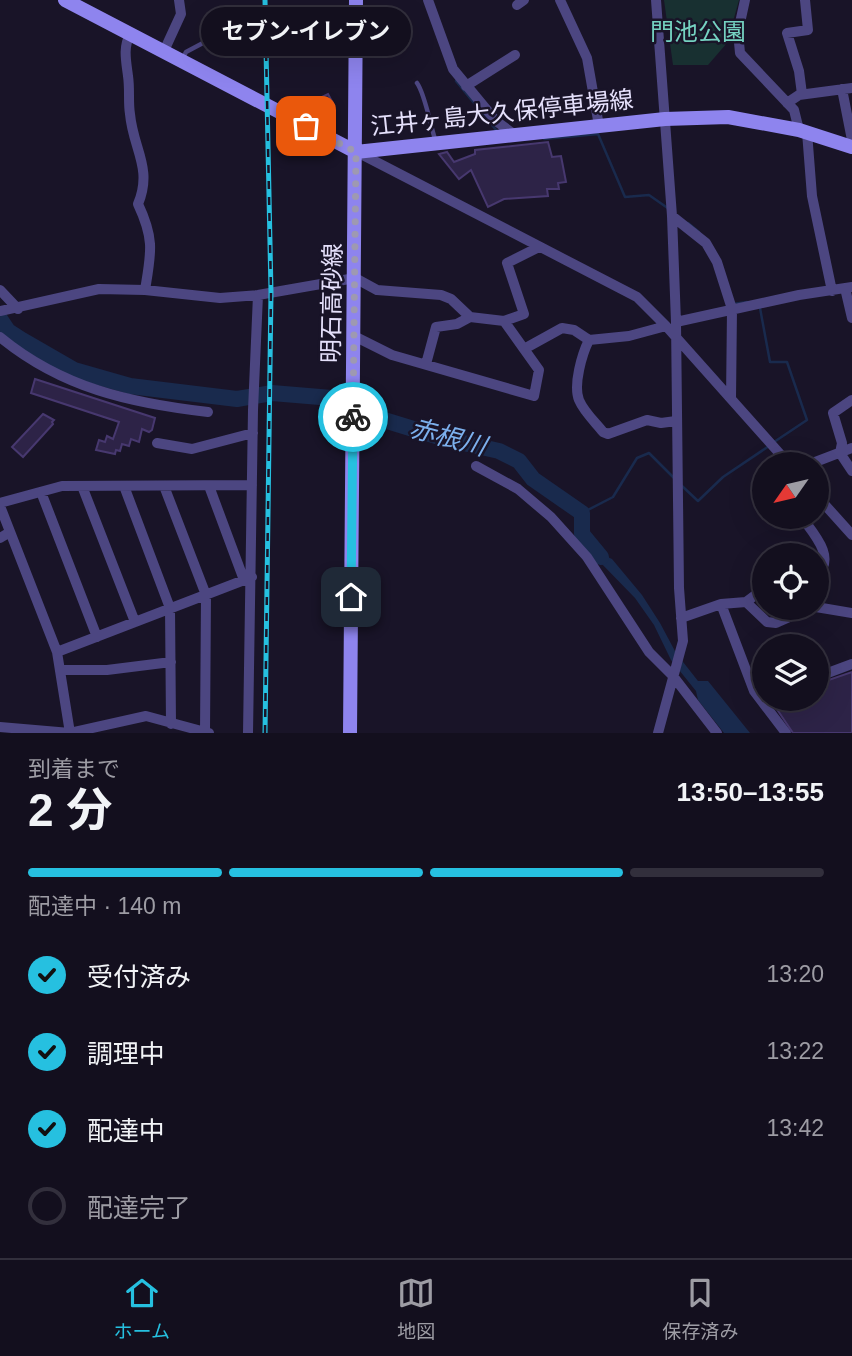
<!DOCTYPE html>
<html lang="ja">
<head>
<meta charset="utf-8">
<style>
  :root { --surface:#130f1e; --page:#201d2b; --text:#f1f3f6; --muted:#9d9ca4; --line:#322f3c; --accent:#26c0e0 }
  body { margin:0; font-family:Helvetica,"Noto Sans JP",sans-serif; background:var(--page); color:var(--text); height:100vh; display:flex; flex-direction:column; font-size:26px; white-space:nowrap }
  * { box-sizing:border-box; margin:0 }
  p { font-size:23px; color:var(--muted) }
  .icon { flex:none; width:38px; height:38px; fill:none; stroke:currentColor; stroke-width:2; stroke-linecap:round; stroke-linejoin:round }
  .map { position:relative; height:733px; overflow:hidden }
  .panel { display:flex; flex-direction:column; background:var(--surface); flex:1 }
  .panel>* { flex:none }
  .needle { width:46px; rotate:236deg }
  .fabs { position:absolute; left:752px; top:452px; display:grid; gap:14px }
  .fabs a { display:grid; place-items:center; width:77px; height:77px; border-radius:50%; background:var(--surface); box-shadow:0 7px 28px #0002,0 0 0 2px var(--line); font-size:35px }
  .pin { position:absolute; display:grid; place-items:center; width:60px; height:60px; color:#fff; margin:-30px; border-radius:14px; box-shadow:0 4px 10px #0006 }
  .courier { position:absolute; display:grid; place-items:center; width:70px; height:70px; margin:-35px; border:5px solid #26c0e0; border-radius:50%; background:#fff; color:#222; box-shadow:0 2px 9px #0007 }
  .bubble { position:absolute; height:49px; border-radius:24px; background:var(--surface); box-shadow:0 7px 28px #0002,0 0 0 2px var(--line); font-size:23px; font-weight:700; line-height:49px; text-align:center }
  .summary em { font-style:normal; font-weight:700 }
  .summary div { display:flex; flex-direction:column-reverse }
  .summary { display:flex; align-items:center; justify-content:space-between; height:119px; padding:0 28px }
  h1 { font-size:46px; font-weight:700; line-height:52px }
  .bar { display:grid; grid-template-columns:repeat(4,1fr); gap:10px 7px; align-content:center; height:84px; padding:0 28px }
  .bar i { height:9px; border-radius:5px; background:var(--line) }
  .bar .on { background:var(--accent) }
  .bar p { grid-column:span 4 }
  ol { padding:0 28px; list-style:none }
  li { display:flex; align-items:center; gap:21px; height:77px }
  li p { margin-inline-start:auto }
  li .icon { padding:7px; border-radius:50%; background:var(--accent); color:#111; stroke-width:4 }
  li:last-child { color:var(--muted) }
  li i { width:38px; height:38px; border:4px solid var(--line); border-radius:50% }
  .tabs { display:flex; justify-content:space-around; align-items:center; height:98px; border-top:2px solid var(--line); background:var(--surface); font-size:19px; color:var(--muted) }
  .tabs a { display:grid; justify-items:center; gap:4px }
  .tabs .on { color:var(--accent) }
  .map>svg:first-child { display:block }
</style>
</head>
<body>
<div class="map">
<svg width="852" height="733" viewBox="0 0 852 733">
  <rect width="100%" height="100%" fill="#191428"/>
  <path fill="#183031" d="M664,0H739L727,43L708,65H673Z"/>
  <path fill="#192a4d" d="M587,540L603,555L612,559L642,595L660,623L676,653L698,681H708L750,733H724L698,700L696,691L671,660L654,625L635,598L600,562Z"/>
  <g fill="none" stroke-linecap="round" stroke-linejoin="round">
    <path stroke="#192a4d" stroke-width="2.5" d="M456,81L496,130
      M544,139L598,134L625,197L649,195L669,209
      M688,223L699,232
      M733,304L747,302
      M760,308L770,362H787L807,420L774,442
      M682,486L698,501L723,477L769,446
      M582,513L613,497L637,458L649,453L675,479"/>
    <path stroke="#192a4d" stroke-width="16" d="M0,319L8,331L22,340L74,370L130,386L237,399L272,393L332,398L384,420L446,439L499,451L519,461L533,479L582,513V534L601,557"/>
  </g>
  <path fill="#2d2347" stroke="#47386f" stroke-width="2" d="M328,94L334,105L311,116L305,105Z
    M548,142L552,157L561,156L566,182L558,183L559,189H547L548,196L504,199L488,207L471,170L459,179L439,154L447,152L454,162L475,154V150Z
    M35,379L155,418L152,430L149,432L142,429L139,442L131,439L129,446L122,444L120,451L116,450L115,454L96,450L99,440L105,442L107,436L113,439L119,422L31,393Z
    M43,414L54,420L52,422L53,424L23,457L12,447Z
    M852,672V733H793L770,699L817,698V684Z"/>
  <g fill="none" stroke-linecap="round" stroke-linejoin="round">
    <path stroke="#4c4681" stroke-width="4.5" d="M182,60L186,52L218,35L217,28
      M417,83C425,94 430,124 435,139"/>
    <path stroke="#4c4681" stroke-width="10" d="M428,0L453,69L496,121L515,135
      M560,0L587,58L599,126
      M656,0L672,216L676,322L679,588L683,641L658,733
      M745,0L738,32L740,53L794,110L799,130
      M517,5L524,0
      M130,34C123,48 126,60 128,76C130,89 128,102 130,114C133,149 153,168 138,204C155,240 151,253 145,290
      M164,51L181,14L179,0
      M466,86L515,55
      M842,89L852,140
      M802,94L799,71L787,33L808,30L805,0
      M787,103L799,95L852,88
      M807,132L812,196L832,291
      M357,152L637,297L666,326L789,464
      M672,216L706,243L717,262L732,309L731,399
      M845,288L852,318
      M0,290L18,309
      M0,311L99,289L145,290L220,298L258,295L355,278L377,290L441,295L451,299L470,317L504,321L524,349L562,328L574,330L589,340L629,336L666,326
      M504,321L524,314L507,263L539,247
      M676,322L799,295L852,287
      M354,336L392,355L534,396L539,370L524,349
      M0,337C62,388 130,403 208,412
      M589,340C582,354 573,385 579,400C584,412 596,423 603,432L608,434L647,420L661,423L676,421
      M426,364L436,327L457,324L470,317
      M852,400L833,413L842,443L840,453L852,471
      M157,443L192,449L253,433
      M810,464L852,448
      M476,466L518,489L551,517L587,557L649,652L673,676L717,733
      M82,486L135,622
      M124,486L170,608L171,724
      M164,486L206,595L205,732
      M209,486L244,580
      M41,492L97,637
      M817,496L852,535
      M0,503L62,486L252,485
      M0,506L57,652L70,733L146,716L209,733
      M801,516C812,532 837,557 817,575
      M0,538L10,532
      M746,602L767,622L776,623L812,607
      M721,604L746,602L758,593L765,591
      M816,607L852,613
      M681,618L721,604L754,691L786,733
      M57,652L252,577
      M60,670H107L171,662
      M817,677L852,664
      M0,727L70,733
      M248,733L253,410L258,295"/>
    <path stroke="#8e84ee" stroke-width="14" d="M65,0L356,152L665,119L728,117L799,130L852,147
      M350,733L356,0"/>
    <g stroke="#26c0e0" stroke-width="5">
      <path id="rail" d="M265,733L271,292L265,0"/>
    </g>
    <use href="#rail" stroke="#191428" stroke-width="2.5" stroke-dasharray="8" stroke-linecap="butt"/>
  </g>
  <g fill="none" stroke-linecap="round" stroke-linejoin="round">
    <path stroke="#9e99b1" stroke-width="7" stroke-dasharray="0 12.6" d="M306,126L356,152L353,417"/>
    <path stroke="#26c0e0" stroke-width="9" d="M351,597L353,417"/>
  </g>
  <g text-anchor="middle" stroke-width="5" stroke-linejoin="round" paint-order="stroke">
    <g font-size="24" fill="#75d2c1" stroke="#191428">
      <text x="698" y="40">門池公園</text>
    </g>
    <g font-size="24" fill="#e5e0fb" stroke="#191428">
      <text transform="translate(502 113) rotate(-6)" y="8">江井ヶ島大久保停車場線</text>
      <text transform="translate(332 303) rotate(-89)" y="8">明石高砂線</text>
    </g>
    <g font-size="26" font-style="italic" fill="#7cb0ed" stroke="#191428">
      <text transform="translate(448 437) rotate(15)" y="9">赤根川</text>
    </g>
  </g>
</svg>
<div class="fabs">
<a><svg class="needle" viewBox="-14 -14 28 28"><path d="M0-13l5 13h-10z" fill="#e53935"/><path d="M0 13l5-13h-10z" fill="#9d9ca4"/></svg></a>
<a><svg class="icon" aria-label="locate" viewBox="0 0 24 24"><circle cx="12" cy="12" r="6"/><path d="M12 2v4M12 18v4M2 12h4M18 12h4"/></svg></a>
<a><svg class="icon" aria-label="layers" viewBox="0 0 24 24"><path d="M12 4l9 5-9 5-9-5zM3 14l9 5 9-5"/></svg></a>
</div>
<div class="pin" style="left:306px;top:126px;background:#ea580c"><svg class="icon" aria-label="bag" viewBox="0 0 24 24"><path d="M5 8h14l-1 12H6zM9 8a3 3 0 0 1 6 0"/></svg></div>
<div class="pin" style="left:351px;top:597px;background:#1f2937"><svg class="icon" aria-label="home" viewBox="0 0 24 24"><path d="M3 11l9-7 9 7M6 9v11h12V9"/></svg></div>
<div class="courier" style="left:353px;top:417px"><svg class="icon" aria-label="bike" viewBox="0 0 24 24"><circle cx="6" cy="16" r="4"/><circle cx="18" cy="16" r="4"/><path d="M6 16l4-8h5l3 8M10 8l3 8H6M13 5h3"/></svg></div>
<div class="bubble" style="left:201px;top:7px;width:210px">セブン-イレブン</div>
</div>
<section class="panel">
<div class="summary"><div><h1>2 分</h1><p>到着まで</p></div><em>13:50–13:55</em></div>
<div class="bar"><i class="on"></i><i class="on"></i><i class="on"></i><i></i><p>配達中 · 140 m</p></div>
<ol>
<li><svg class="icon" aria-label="check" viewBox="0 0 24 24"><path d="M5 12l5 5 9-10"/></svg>受付済み<p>13:20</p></li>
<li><svg class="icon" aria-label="check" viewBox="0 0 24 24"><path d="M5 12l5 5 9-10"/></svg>調理中<p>13:22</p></li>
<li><svg class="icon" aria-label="check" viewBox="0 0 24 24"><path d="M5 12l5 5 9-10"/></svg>配達中<p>13:42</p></li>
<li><i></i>配達完了</li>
</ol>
</section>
<nav class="tabs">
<a class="on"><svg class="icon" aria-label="home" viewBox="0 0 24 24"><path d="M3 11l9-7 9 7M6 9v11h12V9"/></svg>ホーム</a>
<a><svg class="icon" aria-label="map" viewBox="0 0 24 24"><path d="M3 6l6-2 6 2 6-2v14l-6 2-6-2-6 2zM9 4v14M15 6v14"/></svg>地図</a>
<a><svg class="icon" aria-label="saved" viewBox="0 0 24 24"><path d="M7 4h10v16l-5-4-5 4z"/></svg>保存済み</a>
</nav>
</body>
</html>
